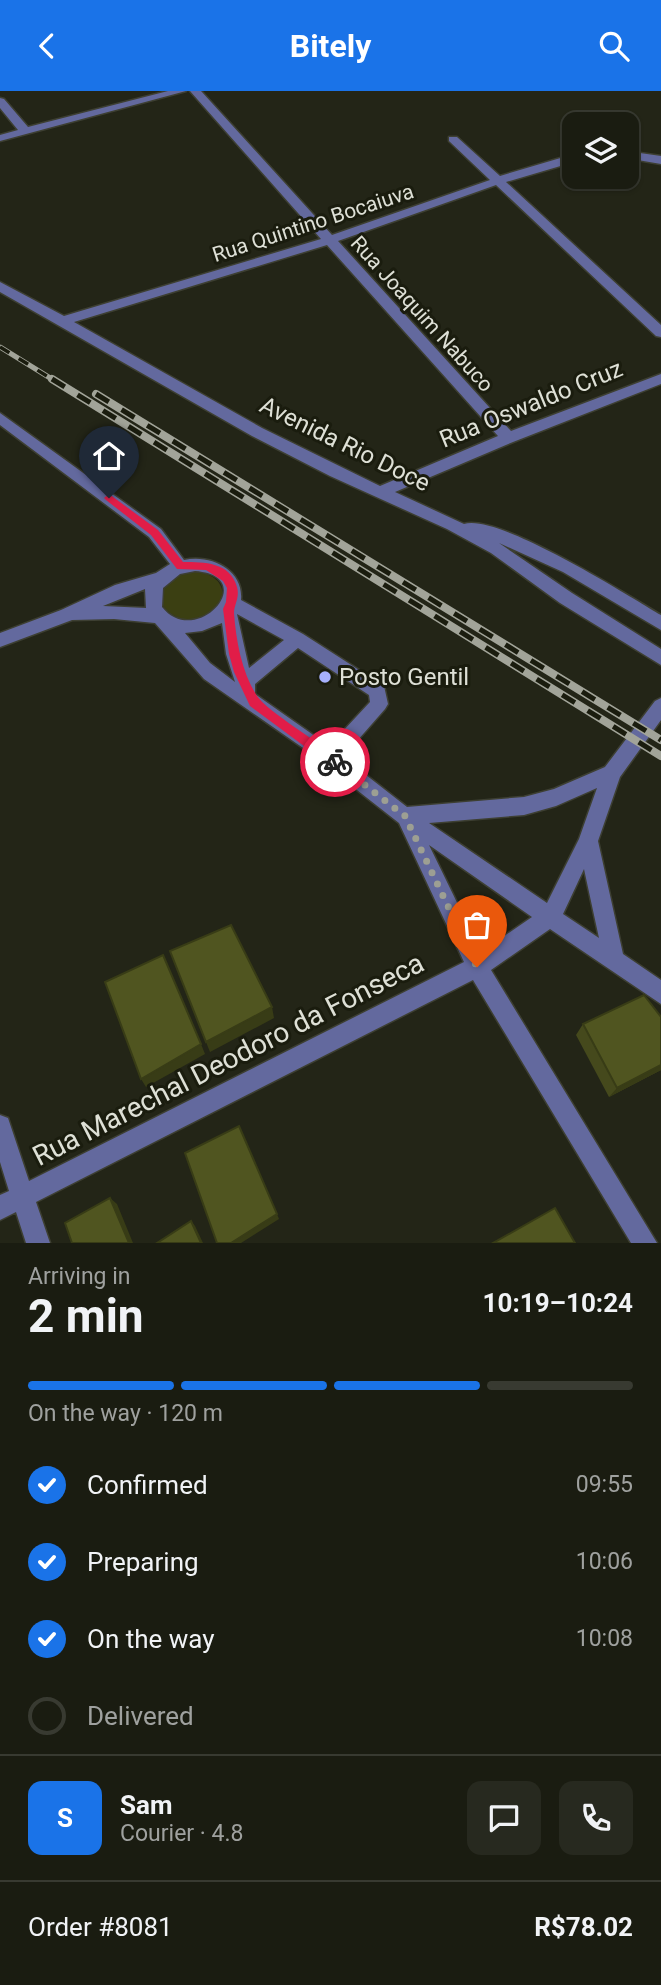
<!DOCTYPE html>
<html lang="en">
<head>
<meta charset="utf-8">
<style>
  :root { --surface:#1a1c11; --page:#27291f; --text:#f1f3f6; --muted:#9fa19f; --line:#383a31; --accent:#1a73e8 }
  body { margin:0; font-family:Roboto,sans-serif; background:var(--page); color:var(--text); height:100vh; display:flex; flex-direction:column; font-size:26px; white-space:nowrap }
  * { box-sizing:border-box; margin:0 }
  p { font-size:23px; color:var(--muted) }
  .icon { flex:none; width:38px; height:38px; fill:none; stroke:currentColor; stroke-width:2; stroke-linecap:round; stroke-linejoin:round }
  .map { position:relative; height:1152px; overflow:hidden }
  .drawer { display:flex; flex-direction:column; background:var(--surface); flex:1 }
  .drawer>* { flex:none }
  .fabs { position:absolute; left:562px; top:21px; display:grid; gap:14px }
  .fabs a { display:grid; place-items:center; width:77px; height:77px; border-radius:14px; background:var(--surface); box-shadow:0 2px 5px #0004,0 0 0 2px var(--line); font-size:35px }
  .pin { position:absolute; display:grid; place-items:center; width:60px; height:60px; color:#fff; margin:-72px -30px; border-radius:50% 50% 50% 0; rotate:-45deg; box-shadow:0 0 7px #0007 }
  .pin .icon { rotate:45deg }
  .courier { position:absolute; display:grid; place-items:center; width:70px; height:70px; margin:-35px; border:5px solid #e11d48; border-radius:50%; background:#fff; color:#222; box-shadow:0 2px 9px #0007 }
  .overview em { font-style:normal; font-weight:700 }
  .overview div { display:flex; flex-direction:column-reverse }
  .overview { display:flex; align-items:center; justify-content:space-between; height:119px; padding:0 28px }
  h1 { font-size:46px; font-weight:700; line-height:52px }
  .bar { display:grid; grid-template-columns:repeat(4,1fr); gap:10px 7px; align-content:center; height:84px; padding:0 28px }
  .bar i { height:9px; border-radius:5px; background:var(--line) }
  .bar .on { background:var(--accent) }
  .bar p { grid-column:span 4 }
  .line { display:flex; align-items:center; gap:18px; padding:0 28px; border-top:2px solid var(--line) }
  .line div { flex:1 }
  .round { display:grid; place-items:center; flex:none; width:74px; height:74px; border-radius:14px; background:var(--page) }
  ol { padding:0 28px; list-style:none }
  li { display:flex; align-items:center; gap:21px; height:77px }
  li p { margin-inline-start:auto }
  li .icon { padding:7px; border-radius:50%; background:var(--accent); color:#fff; stroke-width:4 }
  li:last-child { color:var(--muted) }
  li i { width:38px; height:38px; border:4px solid var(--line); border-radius:50% }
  header { display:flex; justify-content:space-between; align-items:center; height:91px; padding:0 28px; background:var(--accent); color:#fff; font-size:32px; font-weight:700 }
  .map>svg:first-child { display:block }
</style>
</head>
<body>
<header><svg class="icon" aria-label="back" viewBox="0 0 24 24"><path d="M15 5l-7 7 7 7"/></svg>Bitely<svg class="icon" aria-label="search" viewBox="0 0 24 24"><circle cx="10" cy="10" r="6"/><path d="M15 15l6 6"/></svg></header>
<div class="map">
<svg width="661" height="1152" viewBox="0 0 661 1152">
  <rect width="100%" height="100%" fill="#232517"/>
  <path fill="#3b3f12" d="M196,480C212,483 224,490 223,508C220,512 217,519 213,522C197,535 172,530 162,513L163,497L177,484Z"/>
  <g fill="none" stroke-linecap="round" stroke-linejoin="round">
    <g stroke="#3d3f32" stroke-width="3">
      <path id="minor" d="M168,0H186L0,50V44L18,39L0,17V7L4,8L28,36Z
        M190,0H201L332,144L490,89L449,50V46H457L500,85L574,63V71L506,91L661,234V246L656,245L496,94L338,150L511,340L661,283V293L513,351L395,401L464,433C498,422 627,504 661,524V539L563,481L499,452L572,502L661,558V574L560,512L491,462L447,438L330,385L252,345L0,201V191L64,225L321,148ZM327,154L498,345L380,395L262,337L74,231Z
        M626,60L661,65V73L626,67Z
        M0,322L161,438L184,469C211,463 244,479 241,509L303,543L384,595L388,613L385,618L343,666L407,716L524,706L554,698L605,676L655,610L661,607V629L620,686L598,750L623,863L661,889V913L550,838L491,879L657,1152H631L473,889L36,1111L50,1152H26L16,1121L0,1129V1104L9,1100L0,1071V1024L8,1027L29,1090L464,871L399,732L306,659L204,588L155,532L114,528L72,529L0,556V542L61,519L115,494L156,482L170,473L149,446L0,334ZM195,480C262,485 196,559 162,516L163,497L180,483ZM145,498L146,517L103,515ZM237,523L284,549L249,577ZM222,532L226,563L235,591L210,572L185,542L202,540ZM298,557L369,604L370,611L329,655L255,603V593ZM597,697L579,748L547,812L429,732L524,724L556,715ZM429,754L532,826L481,861ZM584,778L599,847L563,823Z"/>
    </g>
    <use href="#minor" fill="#63699e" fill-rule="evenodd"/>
    <g stroke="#a2a499" stroke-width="5">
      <path id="rail-far1" d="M0,256L55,290"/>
    </g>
    <g stroke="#a2a499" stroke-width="8">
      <path id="rail" d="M52,288L661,665
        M96,303L661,649"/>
    </g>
    <use href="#rail-far1" stroke="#1a1c0e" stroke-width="3.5" stroke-dasharray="11" stroke-linecap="butt"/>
    <use href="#rail" stroke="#1a1c0e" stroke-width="5" stroke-dasharray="15" stroke-linecap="butt"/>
  </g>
  <path fill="#45491c" d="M583,933L661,979L609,1006L576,944Z"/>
  <path fill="#383c16" d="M272,916L274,927L210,961L206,951Z
    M201,953L205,963L146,996L141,988Z
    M661,974V979L609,1006L617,997Z
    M110,1107L117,1113L133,1152H129Z
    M277,1123L279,1128L241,1152H231Z
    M191,1130L195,1135L203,1152H201Z"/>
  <path fill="#505520" stroke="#383c16" stroke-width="2" d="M231,834L272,916L206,951L170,860Z
    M163,864L201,953L141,988L105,891Z
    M644,904L661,926V974L617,997L583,933Z
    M239,1035L277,1123L231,1152H217L185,1062Z
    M110,1107L129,1152H72L65,1132Z
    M555,1117L575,1152H493Z
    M191,1130L201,1152H157Z"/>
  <path fill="#e11d48" d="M109,403L158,439L183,471C204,471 230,471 237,496C240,506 234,514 234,522C236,550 242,582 257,605C266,619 323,655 340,667V675H331L250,615L234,581L229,563L223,518L226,511L227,497L223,490L206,479L177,478L151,444L106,409L104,407Z"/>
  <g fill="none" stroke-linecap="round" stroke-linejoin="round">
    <path stroke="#9d9f93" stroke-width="7" stroke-dasharray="0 12.6" d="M335,671L405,725L477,876"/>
  </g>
  <circle fill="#a7b1fc" stroke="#1a1c0e" stroke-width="2.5" cx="325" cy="586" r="7"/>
  <g text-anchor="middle" stroke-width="6" stroke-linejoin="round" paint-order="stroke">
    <g font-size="21" fill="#dee0d6" stroke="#1a1c0e">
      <text transform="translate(313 132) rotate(-18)" y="7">Rua Quintino Bocaiuva</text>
      <text transform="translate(422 223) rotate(48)" y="7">Rua Joaquim Nabuco</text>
    </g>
    <g font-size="24" fill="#dee0d6" stroke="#1a1c0e">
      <text transform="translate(531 313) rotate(-22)" y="8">Rua Oswaldo Cruz</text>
      <text transform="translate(345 353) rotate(26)" y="8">Avenida Rio Doce</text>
    </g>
    <g font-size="24" fill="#dee0d6" stroke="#1a1c0e" text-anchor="start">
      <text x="339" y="594">Posto Gentil</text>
    </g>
    <g font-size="28" fill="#dee0d6" stroke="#1a1c0e">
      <text transform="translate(228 968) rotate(-27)" y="10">Rua Marechal Deodoro da Fonseca</text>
    </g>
  </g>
</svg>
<div class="fabs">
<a><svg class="icon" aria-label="layers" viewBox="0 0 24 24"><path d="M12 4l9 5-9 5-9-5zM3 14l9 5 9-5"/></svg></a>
</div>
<div class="pin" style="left:477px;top:876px;background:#ea580c"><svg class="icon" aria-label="bag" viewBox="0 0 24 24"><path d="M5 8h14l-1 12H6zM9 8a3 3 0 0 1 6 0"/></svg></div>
<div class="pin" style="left:109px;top:407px;background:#1f2937"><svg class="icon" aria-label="home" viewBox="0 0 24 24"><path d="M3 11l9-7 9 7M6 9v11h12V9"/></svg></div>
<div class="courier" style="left:335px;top:671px"><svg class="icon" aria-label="bike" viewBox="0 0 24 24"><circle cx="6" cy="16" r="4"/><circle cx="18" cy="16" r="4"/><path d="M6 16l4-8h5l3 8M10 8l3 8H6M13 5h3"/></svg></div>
</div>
<section class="drawer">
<div class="overview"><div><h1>2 min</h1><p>Arriving in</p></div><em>10:19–10:24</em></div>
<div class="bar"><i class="on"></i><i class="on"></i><i class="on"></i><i></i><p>On the way · 120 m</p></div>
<ol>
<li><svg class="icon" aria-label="check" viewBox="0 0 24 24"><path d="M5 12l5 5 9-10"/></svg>Confirmed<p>09:55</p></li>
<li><svg class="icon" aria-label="check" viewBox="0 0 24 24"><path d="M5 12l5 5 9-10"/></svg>Preparing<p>10:06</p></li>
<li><svg class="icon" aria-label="check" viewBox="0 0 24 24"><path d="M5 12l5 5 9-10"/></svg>On the way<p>10:08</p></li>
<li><i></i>Delivered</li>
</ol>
<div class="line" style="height:126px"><b class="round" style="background:var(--accent);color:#fff">S</b><div><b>Sam</b><p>Courier · 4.8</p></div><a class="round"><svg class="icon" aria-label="chat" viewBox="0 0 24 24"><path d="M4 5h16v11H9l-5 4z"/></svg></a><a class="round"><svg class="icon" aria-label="phone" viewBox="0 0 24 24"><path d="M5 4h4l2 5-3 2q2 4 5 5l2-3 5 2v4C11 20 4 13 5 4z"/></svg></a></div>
<div class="line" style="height:91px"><div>Order #8081</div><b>R$78.02</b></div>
</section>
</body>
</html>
